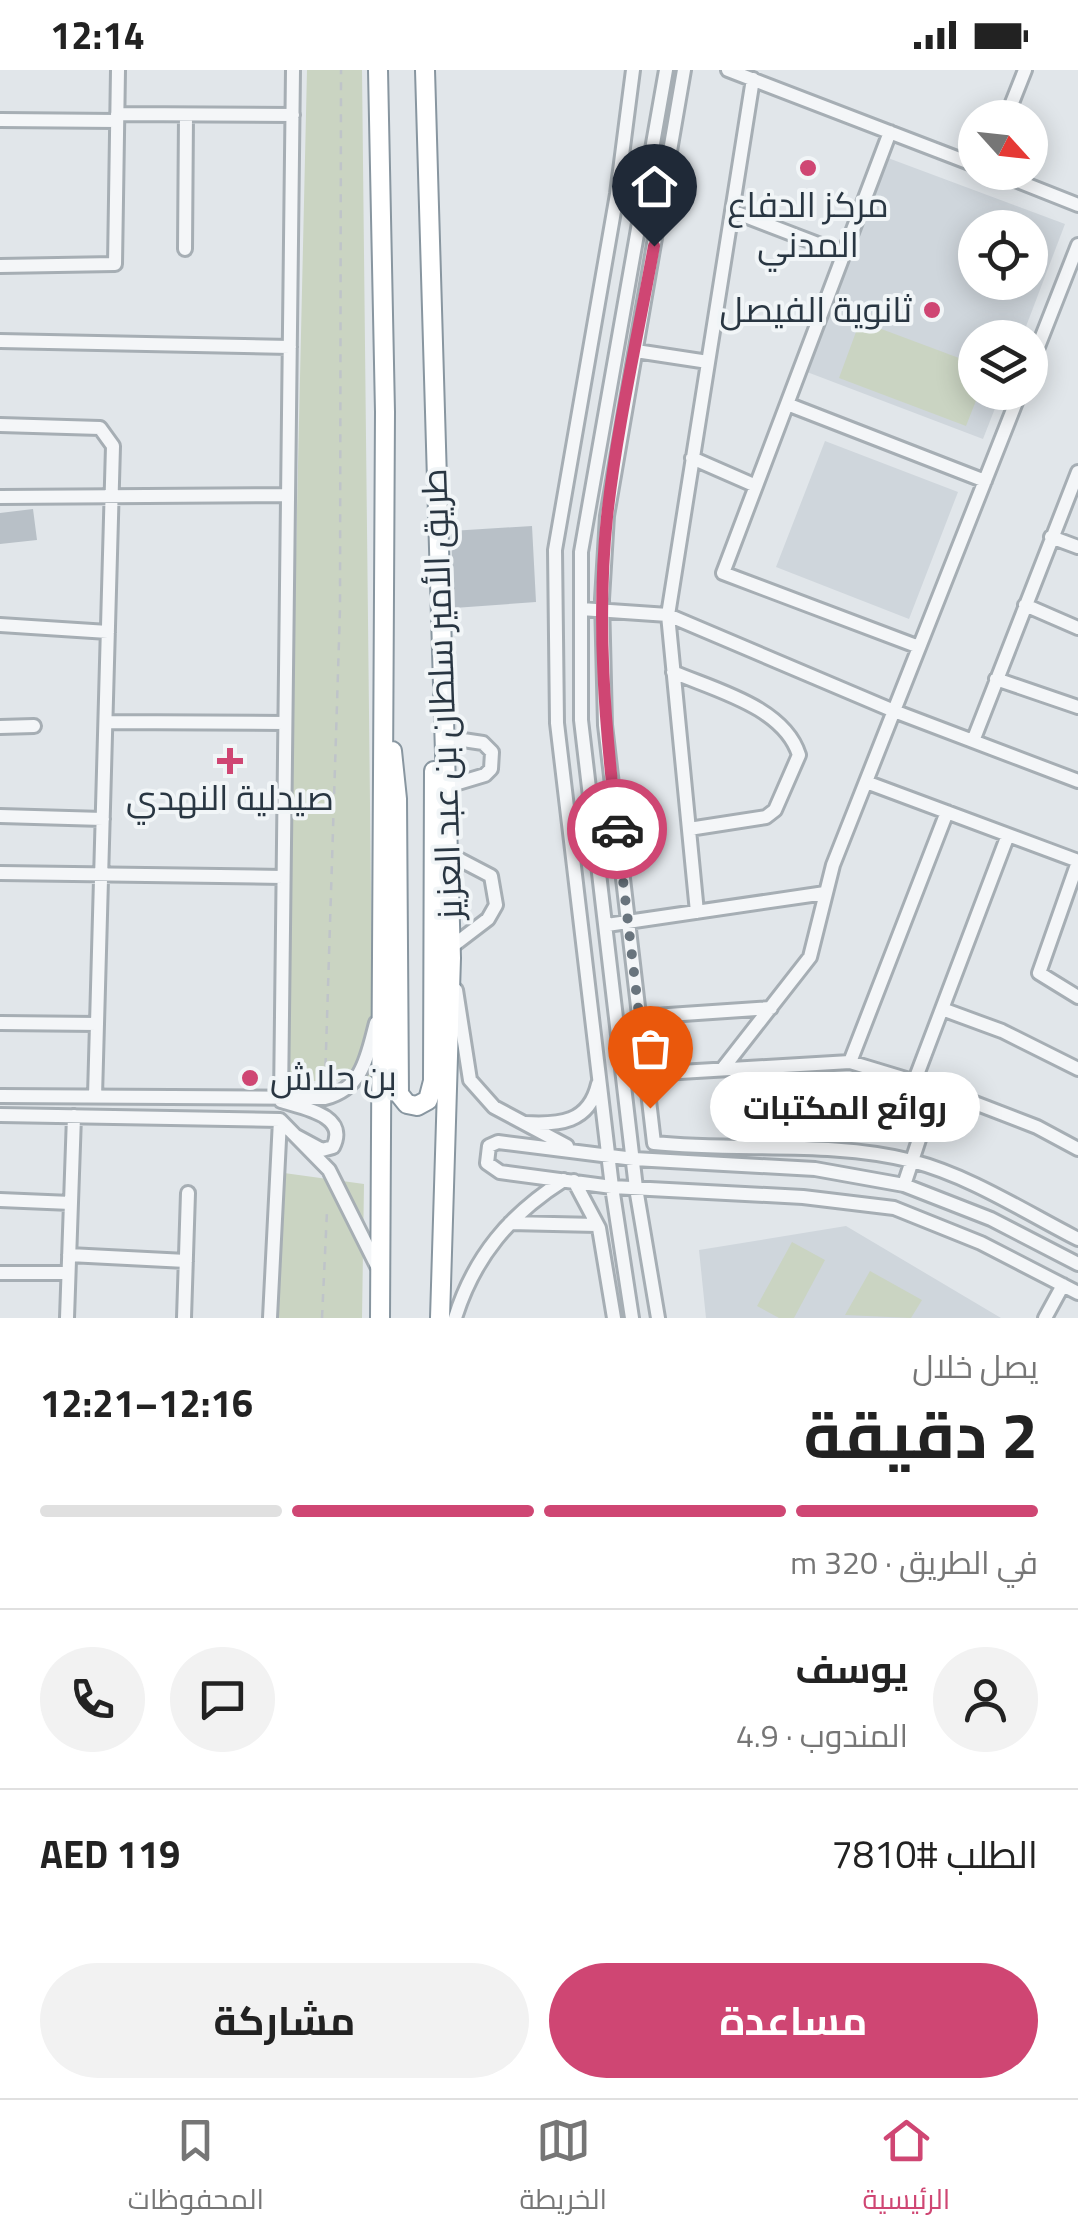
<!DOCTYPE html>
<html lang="ar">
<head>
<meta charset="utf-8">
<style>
  :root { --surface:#fff; --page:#f2f2f2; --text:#222; --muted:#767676; --line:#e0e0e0; --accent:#cf4673 }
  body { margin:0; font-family:"Titillium Web",Cairo,sans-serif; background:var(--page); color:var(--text); direction:rtl; height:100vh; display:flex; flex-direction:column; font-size:38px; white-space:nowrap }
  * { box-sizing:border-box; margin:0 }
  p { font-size:32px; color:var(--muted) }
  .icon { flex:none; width:55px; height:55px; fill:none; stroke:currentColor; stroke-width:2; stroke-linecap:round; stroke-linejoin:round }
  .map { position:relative; height:1248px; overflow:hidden; direction:ltr }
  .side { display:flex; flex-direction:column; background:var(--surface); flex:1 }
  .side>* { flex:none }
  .needle { width:65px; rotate:117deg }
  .buttons { position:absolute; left:958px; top:30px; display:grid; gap:20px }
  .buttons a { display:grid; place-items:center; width:90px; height:90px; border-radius:50%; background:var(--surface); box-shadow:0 5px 25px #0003; font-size:50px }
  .pin { position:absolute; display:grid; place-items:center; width:85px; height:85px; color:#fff; margin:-102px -42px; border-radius:50% 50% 50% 0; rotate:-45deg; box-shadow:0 0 10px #0007 }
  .pin .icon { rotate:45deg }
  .courier { position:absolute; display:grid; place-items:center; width:100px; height:100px; margin:-50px; border:8px solid #cf4673; border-radius:50%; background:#fff; color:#222; box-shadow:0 2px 12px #0007 }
  .bubble { position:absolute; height:70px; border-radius:35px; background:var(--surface); box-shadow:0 5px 25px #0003; font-size:32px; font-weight:700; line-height:70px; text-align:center; direction:rtl }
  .overview em { font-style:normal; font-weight:700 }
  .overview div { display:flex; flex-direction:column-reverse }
  .overview { display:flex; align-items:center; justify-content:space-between; height:170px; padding:0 40px }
  h1 { font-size:65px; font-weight:700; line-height:75px }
  .bar { display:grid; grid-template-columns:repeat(4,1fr); gap:15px 10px; align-content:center; height:120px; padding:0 40px }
  .bar i { height:12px; border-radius:8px; background:var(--line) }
  .bar .selected { background:var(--accent) }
  .bar p { grid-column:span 4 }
  .line { display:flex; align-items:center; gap:25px; padding:0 40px; border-top:2px solid var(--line) }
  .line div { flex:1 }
  .round { display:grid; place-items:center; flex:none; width:105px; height:105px; border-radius:52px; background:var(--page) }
  .primary-button { display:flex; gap:20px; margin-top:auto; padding:20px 40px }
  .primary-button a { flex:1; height:115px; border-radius:60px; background:var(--accent); color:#fff; font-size:40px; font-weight:700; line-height:115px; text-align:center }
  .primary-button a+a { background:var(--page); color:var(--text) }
  .status { display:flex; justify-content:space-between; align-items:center; height:70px; padding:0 50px; background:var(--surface); direction:ltr }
  .status svg { height:28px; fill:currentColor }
  .tab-bar { display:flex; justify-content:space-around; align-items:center; height:140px; border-top:2px solid var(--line); background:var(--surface); font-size:28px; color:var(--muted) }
  .tab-bar a { display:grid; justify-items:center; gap:5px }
  .tab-bar .selected { color:var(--accent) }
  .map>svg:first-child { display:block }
</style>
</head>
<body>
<div class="status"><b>12:14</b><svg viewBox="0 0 49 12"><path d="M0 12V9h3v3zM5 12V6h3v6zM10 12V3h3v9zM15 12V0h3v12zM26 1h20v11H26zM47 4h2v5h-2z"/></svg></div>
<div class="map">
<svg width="1078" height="1248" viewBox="0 0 1078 1248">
  <rect width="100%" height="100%" fill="#e1e6ea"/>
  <path fill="#cfd6dc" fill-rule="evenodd" d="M888,88L1065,154L1022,267L975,268V322L1001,323L983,369L807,302ZM975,158H1030V212H975Z
    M825,371L958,422L909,549L776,497Z
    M846,1156L1001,1248H706L699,1180Z"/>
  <path fill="#cad4c2" d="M307,0H362L373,1009L284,1012Z
    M860,251L975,294V322L979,323L966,356L839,308Z
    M284,1103L364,1114L362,1248H278Z
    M792,1172L825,1190L794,1248H779L757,1236Z
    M870,1201L922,1230L911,1248L845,1245Z"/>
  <path fill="#b8c0c7" d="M33,439L37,470L0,474V443Z
    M532,456L536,532L454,538L451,461Z"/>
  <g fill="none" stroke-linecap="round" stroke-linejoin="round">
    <g stroke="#a6aeb4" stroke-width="18">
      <path id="minor" d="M293,0L281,1031C303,1038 349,1045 333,1077L322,1080L296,1066
        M684,0L607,446L602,529L605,655L654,1073C738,1082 830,1070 912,1091C970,1106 1025,1142 1078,1169
        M728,0L975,95
        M117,44L293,45
        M1006,48L1025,0
        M0,50L117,51
        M890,62L723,503L919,577
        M995,102L1078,135
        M732,141L844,184
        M185,179L186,45
        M0,196L115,194L118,0
        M0,271L290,277
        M636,281L708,292
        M1030,297L1078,175
        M787,334L985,411
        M0,355L100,358L113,376L95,1026
        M692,388L756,416
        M0,427L288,425
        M1051,467L1078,477
        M1025,535L1078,558
        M581,539L668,545L894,641L1078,711
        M0,555L108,562
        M673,602C715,620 784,637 799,685L775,740L766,747L689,759
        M996,609L1078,637
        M106,652L285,653
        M0,657L34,656
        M443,667L483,673L492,682L491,699L485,705L445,717
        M973,671L1078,402
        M866,712L1078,791
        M0,746L103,749
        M447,783L491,806L496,835L488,849L450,878
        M1078,792L1039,903L1078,927
        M0,803L283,807
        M697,842L668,545L753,9
        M607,855L825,823
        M456,920L470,1010L494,1037L567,1076
        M942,939L1002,961L1078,999
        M639,947L771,938
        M0,953L97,954
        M850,992L947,742
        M724,997L810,887L833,795L1020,322
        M646,1004L850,992L936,1018L1037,1057L1078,1079
        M915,1010L1008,765
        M0,1026L325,1028C363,1018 367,987 376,953
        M0,1045L280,1050L329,1100L377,1196
        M525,1053C559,1055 589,1053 598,1014
        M574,1111L599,1158L614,1248
        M904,1115L936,1018
        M0,1130L71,1133
        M510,1153L597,1155
        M69,1185L186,1191
        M1078,1194L991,1149L904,1115L815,1099L634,1089L498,1072L489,1076L487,1093L500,1102L612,1117L803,1127L894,1138L981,1173L1078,1223
        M0,1203H68
        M67,1248L74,1046
        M184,1248L188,1123
        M270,1248L280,1050
        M455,1248C474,1187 510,1144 564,1110
        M632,1248L612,1117L557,653L555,480L617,124L633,0
        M658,1248L636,1118L581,650V482L666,0
        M1045,1248L1063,1215"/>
    </g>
    <g stroke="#8896a0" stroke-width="22">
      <path id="highway" d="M378,0L385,342L380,1248
        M425,0L451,888L440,1248
        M392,681L397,729L399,1024L407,1034L417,1036L428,1030L433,1011L434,701"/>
    </g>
    <path stroke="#bfc4c9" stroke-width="2.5" stroke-dasharray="8 8" stroke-linecap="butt" d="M325,1012L340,539L341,0
      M322,1248L327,1141"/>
    <use href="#minor" stroke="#f4f6f8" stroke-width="12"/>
    <use href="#highway" stroke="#fff" stroke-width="18"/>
  </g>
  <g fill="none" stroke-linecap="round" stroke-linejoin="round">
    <path stroke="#69747d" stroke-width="10" stroke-dasharray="0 18" d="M617,759L650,1038"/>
    <path stroke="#cf4673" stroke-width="12" d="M617,759C605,655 596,551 607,447C617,356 638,265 654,176"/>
  </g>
  <g fill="#cf4673" stroke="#f1f5f7" stroke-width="4">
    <circle cx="808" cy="98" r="10"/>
    <circle cx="932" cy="240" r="10"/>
    <path d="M225 676h10v10h10v10h-10v10h-10v-10h-10v-10h10z"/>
    <circle cx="250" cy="1008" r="10"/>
  </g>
  <g text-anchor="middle" stroke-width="8" stroke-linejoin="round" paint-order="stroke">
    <g font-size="35" fill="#293642" stroke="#f1f5f7">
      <text x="808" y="147">مركز الدفاع<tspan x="808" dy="40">المدني</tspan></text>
      <text x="912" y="252" text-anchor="end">ثانوية الفيصل</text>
      <text x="230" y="740">صيدلية النهدي</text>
      <text x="270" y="1020" text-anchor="start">بن حلاش</text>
    </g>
    <g font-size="35" fill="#293642" stroke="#f1f5f7">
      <text transform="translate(442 624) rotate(-92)" y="12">طريق الأمير سلطان بن عبد العزيز</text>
    </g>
  </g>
</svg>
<div class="buttons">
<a><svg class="needle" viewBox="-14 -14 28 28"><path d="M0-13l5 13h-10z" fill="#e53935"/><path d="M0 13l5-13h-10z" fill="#767676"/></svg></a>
<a><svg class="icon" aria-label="locate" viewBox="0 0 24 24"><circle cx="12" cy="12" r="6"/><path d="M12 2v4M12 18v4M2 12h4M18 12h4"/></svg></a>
<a><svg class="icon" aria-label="layers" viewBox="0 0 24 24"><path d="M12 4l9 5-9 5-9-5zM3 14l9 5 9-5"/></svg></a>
</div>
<div class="pin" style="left:650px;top:1038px;background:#ea580c"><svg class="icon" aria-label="bag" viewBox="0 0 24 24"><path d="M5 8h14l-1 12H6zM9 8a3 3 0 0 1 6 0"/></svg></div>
<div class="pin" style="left:654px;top:176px;background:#1f2937"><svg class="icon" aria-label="home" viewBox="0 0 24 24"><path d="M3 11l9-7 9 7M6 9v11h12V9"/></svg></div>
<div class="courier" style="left:617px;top:759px"><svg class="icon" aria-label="car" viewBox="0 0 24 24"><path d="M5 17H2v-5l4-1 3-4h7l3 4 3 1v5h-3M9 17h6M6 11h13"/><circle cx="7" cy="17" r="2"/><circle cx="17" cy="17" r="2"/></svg></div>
<div class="bubble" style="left:710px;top:1002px;width:270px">روائع المكتبات</div>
</div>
<section class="side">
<div class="overview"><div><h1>2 دقيقة</h1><p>يصل خلال</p></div><em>12:16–12:21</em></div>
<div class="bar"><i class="selected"></i><i class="selected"></i><i class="selected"></i><i></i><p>في الطريق · 320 m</p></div>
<div class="line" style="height:180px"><a class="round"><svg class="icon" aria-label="person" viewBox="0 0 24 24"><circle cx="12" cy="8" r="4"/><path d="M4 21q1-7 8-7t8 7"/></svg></a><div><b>يوسف</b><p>المندوب · 4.9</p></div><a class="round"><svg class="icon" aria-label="chat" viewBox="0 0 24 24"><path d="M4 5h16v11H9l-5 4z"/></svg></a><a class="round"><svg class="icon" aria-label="phone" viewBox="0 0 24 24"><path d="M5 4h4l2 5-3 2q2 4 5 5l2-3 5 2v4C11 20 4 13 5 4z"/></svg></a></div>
<div class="line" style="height:130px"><div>الطلب #7810</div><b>AED 119</b></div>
<div class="primary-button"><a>مساعدة</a><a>مشاركة</a></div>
</section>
<nav class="tab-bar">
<a class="selected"><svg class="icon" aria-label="home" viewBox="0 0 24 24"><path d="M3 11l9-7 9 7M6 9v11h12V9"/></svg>الرئيسية</a>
<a><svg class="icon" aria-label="map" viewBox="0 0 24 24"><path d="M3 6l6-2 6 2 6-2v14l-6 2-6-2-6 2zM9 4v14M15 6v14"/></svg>الخريطة</a>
<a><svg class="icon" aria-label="saved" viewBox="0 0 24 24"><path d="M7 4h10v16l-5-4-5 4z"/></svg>المحفوظات</a>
</nav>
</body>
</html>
